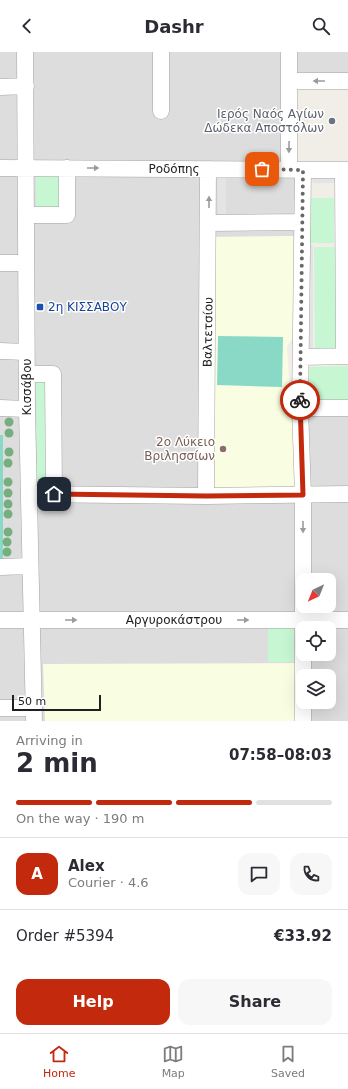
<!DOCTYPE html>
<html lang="en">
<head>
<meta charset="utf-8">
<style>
  :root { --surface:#fff; --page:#f7f7f7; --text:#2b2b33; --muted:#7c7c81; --line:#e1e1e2; --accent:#c2290d }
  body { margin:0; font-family:"DejaVu Sans",sans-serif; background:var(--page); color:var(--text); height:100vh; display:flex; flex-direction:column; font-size:15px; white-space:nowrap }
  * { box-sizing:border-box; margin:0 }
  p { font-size:13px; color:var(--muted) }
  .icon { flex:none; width:22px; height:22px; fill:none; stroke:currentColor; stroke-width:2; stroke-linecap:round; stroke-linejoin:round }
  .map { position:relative; height:669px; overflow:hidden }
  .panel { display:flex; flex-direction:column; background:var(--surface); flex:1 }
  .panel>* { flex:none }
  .needle { width:26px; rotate:223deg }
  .tools { position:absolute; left:296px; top:521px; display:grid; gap:8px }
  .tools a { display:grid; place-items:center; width:40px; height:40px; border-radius:8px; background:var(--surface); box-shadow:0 4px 16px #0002; font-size:20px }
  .scale { position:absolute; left:12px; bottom:10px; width:89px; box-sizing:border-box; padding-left:4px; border:2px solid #202020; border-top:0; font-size:11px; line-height:14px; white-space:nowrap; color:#202020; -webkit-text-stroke:3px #fff; paint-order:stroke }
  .pin { position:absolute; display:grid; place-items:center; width:34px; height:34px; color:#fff; margin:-17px; border-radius:8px; box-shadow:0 2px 6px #0006 }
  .courier { position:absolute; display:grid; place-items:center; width:40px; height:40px; margin:-20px; border:3px solid #c2290d; border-radius:50%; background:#fff; color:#222; box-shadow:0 1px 5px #0007 }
  .head em { font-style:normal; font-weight:700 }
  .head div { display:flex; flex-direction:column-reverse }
  .head { display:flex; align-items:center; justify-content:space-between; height:68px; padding:0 16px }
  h1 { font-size:26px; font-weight:700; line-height:30px }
  .bar { display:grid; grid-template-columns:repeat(4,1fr); gap:6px 4px; align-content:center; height:48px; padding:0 16px }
  .bar i { height:5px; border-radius:3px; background:var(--line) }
  .bar .on { background:var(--accent) }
  .bar p { grid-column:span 4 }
  .line { display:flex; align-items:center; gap:10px; padding:0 16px; border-top:1px solid var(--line) }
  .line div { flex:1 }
  .round { display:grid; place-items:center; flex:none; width:42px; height:42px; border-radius:12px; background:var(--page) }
  .action { display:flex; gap:8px; margin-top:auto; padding:8px 16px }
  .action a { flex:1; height:46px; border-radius:12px; background:var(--accent); color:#fff; font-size:16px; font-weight:700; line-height:46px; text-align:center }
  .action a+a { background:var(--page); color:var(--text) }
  header { display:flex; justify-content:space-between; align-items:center; height:52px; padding:0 16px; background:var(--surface); font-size:18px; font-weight:700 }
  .dock { display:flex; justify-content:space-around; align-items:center; height:56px; border-top:1px solid var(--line); background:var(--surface); font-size:11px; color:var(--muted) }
  .dock a { display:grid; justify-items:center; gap:2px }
  .dock .on { color:var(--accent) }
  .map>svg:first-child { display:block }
</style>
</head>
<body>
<header><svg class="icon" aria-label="back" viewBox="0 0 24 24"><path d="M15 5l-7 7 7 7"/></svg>Dashr<svg class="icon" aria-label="search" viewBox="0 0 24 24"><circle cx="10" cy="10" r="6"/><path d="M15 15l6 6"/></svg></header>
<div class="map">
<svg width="348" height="669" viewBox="0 0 348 669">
  <rect width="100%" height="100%" fill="#f0eee7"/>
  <path fill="#dedddd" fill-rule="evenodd" d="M0,0H283L299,124L297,179L293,184L211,185L308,435V359L348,358V669H0ZM303,528H329V554H303ZM303,576H329V602H303ZM303,624H329V650H303Z
    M294,0H348V28L294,29Z"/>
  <path fill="#f9fde2" d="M293,184L294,285L287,294L290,339L294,343L296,440L210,439L211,185Z
    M298,611V669H45L43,612Z"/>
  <path fill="#c7f6d2" d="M36,122L61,123L62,158H36Z
    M310,146H334V191H310Z
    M314,195H337L338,300H315Z
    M348,314V351L304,352L305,315Z
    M36,329H47V436H37Z
    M268,576H294V610H268Z"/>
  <path fill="#8ad9c7" d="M218,284L283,285L282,335L217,333Z
    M0,383H3V511H0Z"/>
  <path fill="#e4e4e4" d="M217,125H226V165H218Z
    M312,125H336V131H313Z
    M305,193H313V297H306Z"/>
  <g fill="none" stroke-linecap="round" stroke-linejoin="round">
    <g stroke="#a4a4a4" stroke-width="17">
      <path id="minor" d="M25,0L27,357L34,669
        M161,0V59
        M290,29H348
        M0,35L26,34
        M0,116L348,118
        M289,117V0
        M343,118L344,304
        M26,163H67V116
        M209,171L302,170
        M0,211H26
        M0,299L26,300
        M301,305L348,304
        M27,322H53L54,442
        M0,356L27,357
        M300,356H348
        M29,442L206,444L348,442
        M206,444L208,117
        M0,515L30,514
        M0,568H348
        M0,656H34
        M303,669V443L300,356L303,118"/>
    </g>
    <use href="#minor" stroke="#fff" stroke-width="16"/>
  </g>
  <g fill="#76ae80">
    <circle cx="9" cy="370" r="4.5"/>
    <circle cx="9" cy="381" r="4.5"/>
    <circle cx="9" cy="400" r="4.5"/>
    <circle cx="8" cy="411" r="4.5"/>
    <circle cx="8" cy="430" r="4.5"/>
    <circle cx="8" cy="441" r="4.5"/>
    <circle cx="8" cy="452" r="4.5"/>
    <circle cx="8" cy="462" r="4.5"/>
    <circle cx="8" cy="480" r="4.5"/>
    <circle cx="7" cy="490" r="4.5"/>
    <circle cx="7" cy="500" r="4.5"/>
  </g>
  <defs><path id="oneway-solid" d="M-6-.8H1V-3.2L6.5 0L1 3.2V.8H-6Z"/></defs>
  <g fill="#9b9b9b">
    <use href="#oneway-solid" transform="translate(319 29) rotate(180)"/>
    <use href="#oneway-solid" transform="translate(289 95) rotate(91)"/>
    <use href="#oneway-solid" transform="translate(93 116)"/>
    <use href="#oneway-solid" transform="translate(209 150) rotate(-90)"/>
    <use href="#oneway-solid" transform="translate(303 475) rotate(90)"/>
    <use href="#oneway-solid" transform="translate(71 568)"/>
    <use href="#oneway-solid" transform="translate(243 568)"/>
  </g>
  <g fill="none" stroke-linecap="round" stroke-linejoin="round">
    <path stroke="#696866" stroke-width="4" stroke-dasharray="0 7.2" d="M262,117L303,118L300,348"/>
    <path stroke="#c2290d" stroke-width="5" d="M54,442L206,444L303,443L300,348"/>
  </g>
  <circle fill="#6b7280" stroke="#fff" stroke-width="1.5" cx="332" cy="69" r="4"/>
  <rect fill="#1a4fb4" stroke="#fff" stroke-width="1.5" x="36" y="251" width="8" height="8" rx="2"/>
  <circle fill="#8d6e63" stroke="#fff" stroke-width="1.5" cx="223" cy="397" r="4"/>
  <g text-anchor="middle" stroke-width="3" stroke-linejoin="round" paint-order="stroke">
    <g font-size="12" fill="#5b616d" stroke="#fff" text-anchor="end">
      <text x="324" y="66">Ιερός Ναός Αγίων<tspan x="324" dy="14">Δώδεκα Αποστόλων</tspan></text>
    </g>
    <g font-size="12" fill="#202020" stroke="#fff">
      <text x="174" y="121">Ροδόπης</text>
      <text transform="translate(208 280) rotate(-89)" y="4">Βαλτετσίου</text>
      <text transform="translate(27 335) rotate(-90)" y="4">Κισσάβου</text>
      <text x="174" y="572">Αργυροκάστρου</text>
    </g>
    <g font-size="12" fill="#164399" stroke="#fff" text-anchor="start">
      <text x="48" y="259">2η ΚΙΣΣΑΒΟΥ</text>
    </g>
    <g font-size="12" fill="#785e54" stroke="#fff" text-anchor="end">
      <text x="215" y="394">2ο Λύκειο<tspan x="215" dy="14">Βριλησσίων</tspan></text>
    </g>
  </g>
</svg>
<div class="tools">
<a><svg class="needle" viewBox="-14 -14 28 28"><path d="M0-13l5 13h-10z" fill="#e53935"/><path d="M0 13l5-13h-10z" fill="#7c7c81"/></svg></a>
<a><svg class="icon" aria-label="locate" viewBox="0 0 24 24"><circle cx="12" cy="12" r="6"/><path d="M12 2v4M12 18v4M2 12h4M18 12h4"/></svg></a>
<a><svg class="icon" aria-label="layers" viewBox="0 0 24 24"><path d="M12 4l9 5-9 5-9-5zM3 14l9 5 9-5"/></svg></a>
</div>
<div class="scale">50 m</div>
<div class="pin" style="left:262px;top:117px;background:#ea580c"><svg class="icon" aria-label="bag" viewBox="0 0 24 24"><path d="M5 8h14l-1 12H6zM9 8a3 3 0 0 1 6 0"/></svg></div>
<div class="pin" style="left:54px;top:442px;background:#1f2937"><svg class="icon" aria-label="home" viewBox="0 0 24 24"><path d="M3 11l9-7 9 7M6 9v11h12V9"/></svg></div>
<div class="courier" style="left:300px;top:348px"><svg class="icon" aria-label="bike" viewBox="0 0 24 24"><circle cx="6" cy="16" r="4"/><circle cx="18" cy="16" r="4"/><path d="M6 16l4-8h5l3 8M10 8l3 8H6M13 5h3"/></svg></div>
</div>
<section class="panel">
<div class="head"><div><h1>2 min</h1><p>Arriving in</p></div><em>07:58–08:03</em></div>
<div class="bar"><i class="on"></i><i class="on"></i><i class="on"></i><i></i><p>On the way · 190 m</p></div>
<div class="line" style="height:72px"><b class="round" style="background:var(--accent);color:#fff">A</b><div><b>Alex</b><p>Courier · 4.6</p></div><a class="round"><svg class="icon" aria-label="chat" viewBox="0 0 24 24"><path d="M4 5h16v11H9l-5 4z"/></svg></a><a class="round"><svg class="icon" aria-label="phone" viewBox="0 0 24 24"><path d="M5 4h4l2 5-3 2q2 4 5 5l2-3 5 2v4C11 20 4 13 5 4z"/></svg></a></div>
<div class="line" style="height:52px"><div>Order #5394</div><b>€33.92</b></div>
<div class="action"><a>Help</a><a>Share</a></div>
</section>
<nav class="dock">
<a class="on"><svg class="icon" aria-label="home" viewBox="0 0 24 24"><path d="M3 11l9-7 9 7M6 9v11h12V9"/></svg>Home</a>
<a><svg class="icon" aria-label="map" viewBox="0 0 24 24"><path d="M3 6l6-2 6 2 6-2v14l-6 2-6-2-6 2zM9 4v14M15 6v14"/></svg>Map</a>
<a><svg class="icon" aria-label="saved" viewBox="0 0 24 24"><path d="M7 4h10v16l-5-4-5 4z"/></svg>Saved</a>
</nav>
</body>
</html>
